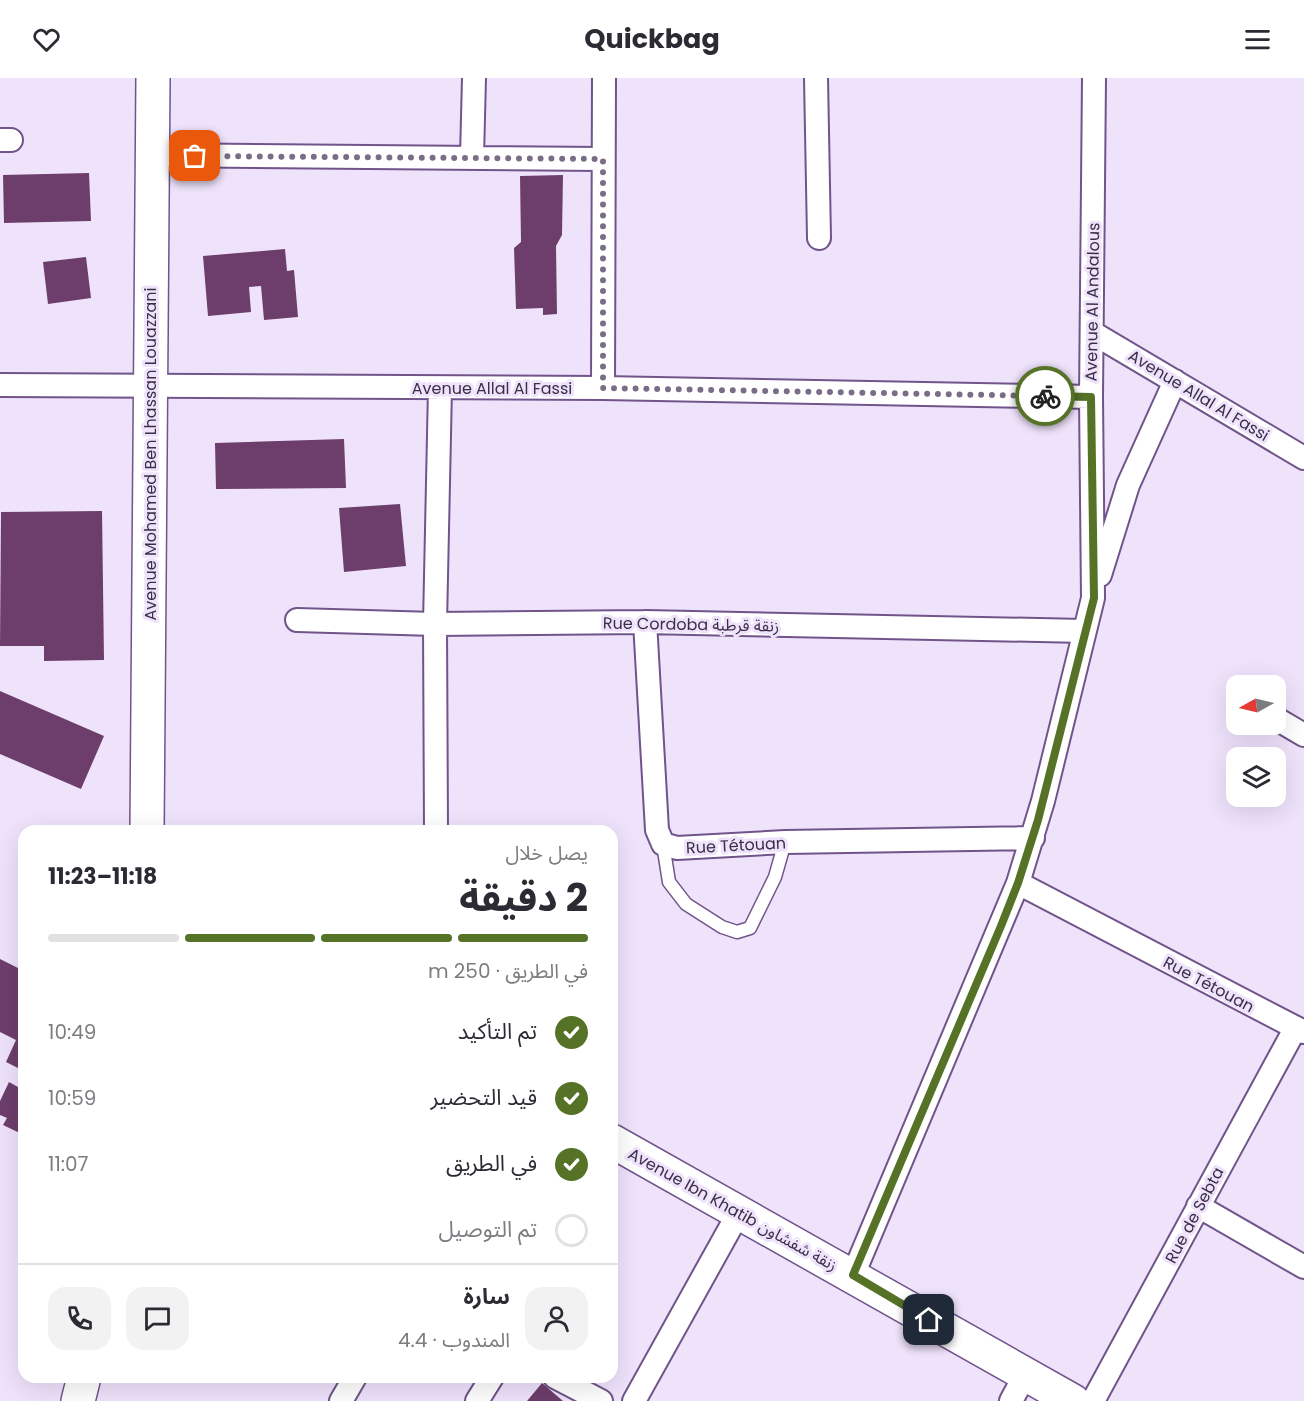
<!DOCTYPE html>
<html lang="ar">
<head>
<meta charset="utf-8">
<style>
  :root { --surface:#fff; --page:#f2f2f3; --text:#2b2b33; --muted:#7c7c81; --line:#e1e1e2; --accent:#557227 }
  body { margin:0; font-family:Poppins,"Noto Sans Arabic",sans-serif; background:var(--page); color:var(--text); direction:rtl; height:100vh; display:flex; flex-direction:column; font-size:22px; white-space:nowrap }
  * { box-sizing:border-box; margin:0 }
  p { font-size:20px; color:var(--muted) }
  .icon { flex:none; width:33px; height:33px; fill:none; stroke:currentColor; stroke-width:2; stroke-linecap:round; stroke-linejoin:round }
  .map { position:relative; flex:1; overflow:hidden; direction:ltr }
  .side { position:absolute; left:18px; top:747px; width:600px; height:558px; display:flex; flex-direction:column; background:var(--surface); border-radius:18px; box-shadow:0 6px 24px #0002; direction:rtl }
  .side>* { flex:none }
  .needle { width:39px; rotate:262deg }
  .buttons { position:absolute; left:1226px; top:597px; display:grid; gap:12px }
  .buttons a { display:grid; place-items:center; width:60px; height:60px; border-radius:12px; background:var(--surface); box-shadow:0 6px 24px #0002; font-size:30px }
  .pin { position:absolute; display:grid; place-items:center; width:51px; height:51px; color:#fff; margin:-26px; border-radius:12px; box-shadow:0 3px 9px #0006 }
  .courier { position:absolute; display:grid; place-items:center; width:60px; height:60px; margin:-30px; border:4px solid #557227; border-radius:50%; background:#fff; color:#222; box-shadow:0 2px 8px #0007 }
  .head em { font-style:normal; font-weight:700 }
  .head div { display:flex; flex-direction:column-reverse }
  .head { display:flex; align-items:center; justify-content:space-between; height:102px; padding:0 30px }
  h1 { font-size:39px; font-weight:700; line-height:45px }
  .bar { display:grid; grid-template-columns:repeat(4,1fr); gap:9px 6px; align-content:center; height:72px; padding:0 30px }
  .bar i { height:8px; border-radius:4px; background:var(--line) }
  .bar .active { background:var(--accent) }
  .bar p { grid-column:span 4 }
  .line { display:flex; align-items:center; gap:15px; padding:0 30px; border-top:2px solid var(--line) }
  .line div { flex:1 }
  .round { display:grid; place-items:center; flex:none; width:63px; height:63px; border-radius:18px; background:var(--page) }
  ol { padding:0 30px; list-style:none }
  li { display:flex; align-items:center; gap:18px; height:66px }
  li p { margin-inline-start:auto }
  li .icon { padding:6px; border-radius:50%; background:var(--accent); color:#fff; stroke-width:4 }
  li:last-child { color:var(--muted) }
  li i { width:33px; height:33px; border:3px solid var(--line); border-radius:50% }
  header { display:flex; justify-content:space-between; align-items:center; height:78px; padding:0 30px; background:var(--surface); font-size:27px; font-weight:700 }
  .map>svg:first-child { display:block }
</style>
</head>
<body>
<header><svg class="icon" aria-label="menu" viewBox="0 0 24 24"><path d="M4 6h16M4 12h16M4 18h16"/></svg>Quickbag<svg class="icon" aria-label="heart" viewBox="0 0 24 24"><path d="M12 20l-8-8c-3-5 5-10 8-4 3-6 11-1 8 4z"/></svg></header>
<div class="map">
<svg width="1304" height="1323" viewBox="0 0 1304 1323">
  <rect width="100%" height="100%" fill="#efe3fc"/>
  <path fill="#6d3e6c" d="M89,95L91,143L4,145L3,97Z
    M563,97L562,157L556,168L557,236L543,237V230L516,231L514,170L521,164L520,98Z
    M285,171L287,193L294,192L298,239L264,242L261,208L249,209L251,234L208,238L203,178Z
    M86,179L91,220L48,226L43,184Z
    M344,361L346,410L216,411L215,365Z
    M400,426L406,488L344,494L339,430Z
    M102,433L104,582L44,583V568H0L1,434Z
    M0,613L104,658L81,711L0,676Z
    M0,881L24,893L21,908L24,909V993L6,984L16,962L0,954Z
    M24,996V1057L3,1047L7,1040L0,1037V1023L9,1004L18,1009Z
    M542,1305L563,1323H527Z"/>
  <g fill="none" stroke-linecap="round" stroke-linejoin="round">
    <g stroke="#70548a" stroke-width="15">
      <path id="lane" d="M663,766L669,804L686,826L722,849L737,854L750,850L775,799L785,764"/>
    </g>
    <g stroke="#70548a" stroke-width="26">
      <path id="street" d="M816,0L819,160
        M0,62H11
        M152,77L603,81
        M472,79L474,0
        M1093,255L1304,380
        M0,307L603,310L1091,319
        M603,310L604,0
        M1100,497L1128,407L1175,303
        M297,542L435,546L645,544L1084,553
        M645,544L657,752L663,766L677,770L785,764L1033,760
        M1275,640L1304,657
        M436,753L435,546L440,310
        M1018,805L1304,954
        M1198,1128L1304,1189
        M853,1197L1018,805L1043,723L1093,520L1091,319L1094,0
        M555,1299L601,1323
        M341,1323L355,1299
        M477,1323L492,1299
        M634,1323L738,1136
        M1011,1323L1025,1297
        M1093,1323L1295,951"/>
    </g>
    <g stroke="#70548a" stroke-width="36">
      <path id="secondary" d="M147,753L153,0
        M612,1063L1073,1323
        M78,1323L84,1299"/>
    </g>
    <use href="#lane" stroke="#fff" stroke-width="12"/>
    <use href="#street" stroke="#fff" stroke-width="22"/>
    <use href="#secondary" stroke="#fff" stroke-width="33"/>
  </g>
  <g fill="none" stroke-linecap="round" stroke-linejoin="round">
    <path stroke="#7a6d86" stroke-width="6" stroke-dasharray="0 10.8" d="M195,78L603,81V310L1045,318"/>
    <path stroke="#557227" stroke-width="8" d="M929,1242L853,1197L1001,848L1018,805L1038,742L1094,520L1091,319L1045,318"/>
  </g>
  <g text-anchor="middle" stroke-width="6" stroke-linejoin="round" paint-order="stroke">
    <g font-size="16" fill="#3b2e47" stroke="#efe3fc">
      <text transform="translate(1092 224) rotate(-89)" y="6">Avenue Al Andalous</text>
      <text x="492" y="316">Avenue Allal Al Fassi</text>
      <text transform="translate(1199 317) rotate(31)" y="6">Avenue Allal Al Fassi</text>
      <text transform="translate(150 376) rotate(-90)" y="6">Avenue Mohamed Ben Lhassan Louazzani</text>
      <text transform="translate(691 546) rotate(1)" y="6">Rue Cordoba زنقة قرطبة</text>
      <text transform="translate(736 767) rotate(-3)" y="6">Rue Tétouan</text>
      <text transform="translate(1209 906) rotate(28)" y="6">Rue Tétouan</text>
      <text transform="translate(733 1131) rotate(29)" y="6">Avenue Ibn Khatib زنقة شفشاون</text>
      <text transform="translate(1194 1137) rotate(-62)" y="6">Rue de Sebta</text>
    </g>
  </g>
</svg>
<div class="buttons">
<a><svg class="needle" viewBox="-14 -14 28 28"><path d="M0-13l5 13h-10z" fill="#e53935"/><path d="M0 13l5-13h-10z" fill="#7c7c81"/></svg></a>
<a><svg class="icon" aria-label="layers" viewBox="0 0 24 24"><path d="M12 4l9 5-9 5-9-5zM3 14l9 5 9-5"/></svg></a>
</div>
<div class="pin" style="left:195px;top:78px;background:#ea580c"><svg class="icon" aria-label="bag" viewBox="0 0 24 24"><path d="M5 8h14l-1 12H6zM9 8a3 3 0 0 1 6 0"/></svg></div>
<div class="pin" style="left:929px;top:1242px;background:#1f2937"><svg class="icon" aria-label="home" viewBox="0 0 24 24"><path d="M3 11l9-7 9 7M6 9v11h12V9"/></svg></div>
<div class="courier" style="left:1045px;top:318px"><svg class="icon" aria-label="bike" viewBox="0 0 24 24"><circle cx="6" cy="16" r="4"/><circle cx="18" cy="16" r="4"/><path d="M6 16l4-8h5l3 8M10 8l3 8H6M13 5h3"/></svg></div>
<section class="side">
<div class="head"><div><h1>2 دقيقة</h1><p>يصل خلال</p></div><em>11:18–11:23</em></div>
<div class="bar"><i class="active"></i><i class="active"></i><i class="active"></i><i></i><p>في الطريق · 250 m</p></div>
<ol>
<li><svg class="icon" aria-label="check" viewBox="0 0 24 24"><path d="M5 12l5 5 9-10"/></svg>تم التأكيد<p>10:49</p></li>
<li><svg class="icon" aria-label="check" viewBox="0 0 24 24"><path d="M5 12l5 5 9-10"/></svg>قيد التحضير<p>10:59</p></li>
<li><svg class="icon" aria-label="check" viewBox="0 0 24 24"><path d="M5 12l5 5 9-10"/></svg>في الطريق<p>11:07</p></li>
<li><i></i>تم التوصيل</li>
</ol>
<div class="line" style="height:108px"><a class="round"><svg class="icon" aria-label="person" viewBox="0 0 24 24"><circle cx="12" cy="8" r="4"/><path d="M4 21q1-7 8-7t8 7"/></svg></a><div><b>سارة</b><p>المندوب · 4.4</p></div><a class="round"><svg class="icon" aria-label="chat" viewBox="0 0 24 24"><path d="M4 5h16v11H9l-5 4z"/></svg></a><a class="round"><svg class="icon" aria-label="phone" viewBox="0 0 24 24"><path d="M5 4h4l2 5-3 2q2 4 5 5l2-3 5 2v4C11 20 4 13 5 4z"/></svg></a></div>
</section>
</div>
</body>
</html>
